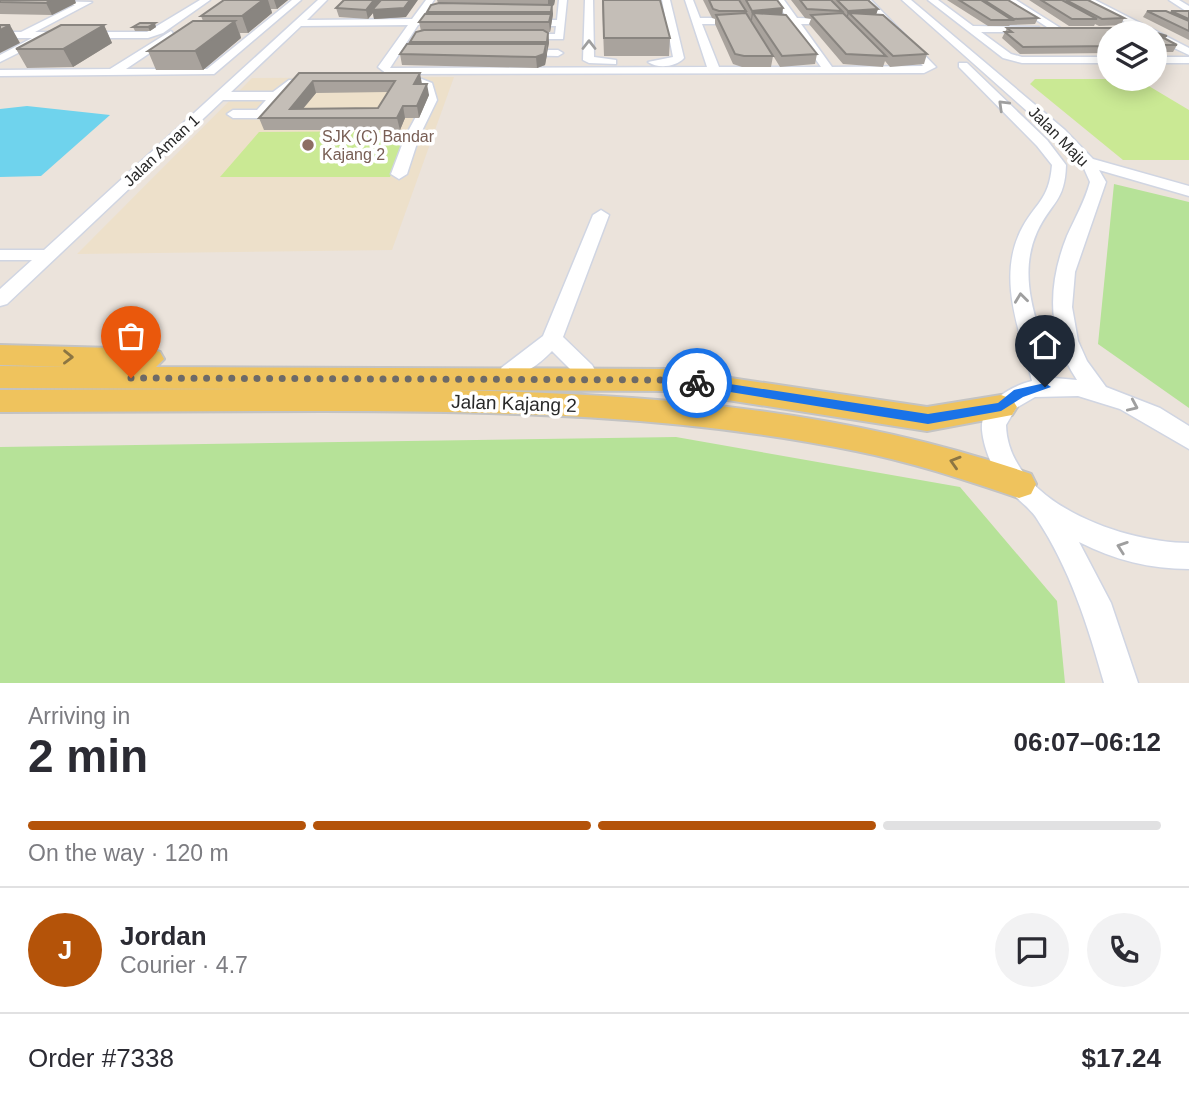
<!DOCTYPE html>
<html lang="en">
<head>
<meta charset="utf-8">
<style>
  :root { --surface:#fff; --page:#f2f2f3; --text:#2b2b33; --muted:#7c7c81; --line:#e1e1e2; --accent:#b45309 }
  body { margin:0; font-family:Arial,sans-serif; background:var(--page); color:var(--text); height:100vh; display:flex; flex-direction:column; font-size:26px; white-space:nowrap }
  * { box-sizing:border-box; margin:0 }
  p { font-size:23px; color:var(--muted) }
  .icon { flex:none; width:38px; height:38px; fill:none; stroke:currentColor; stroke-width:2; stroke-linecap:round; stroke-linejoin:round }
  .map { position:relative; height:683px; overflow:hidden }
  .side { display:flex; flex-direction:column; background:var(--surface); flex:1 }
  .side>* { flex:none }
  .controls { position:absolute; left:1097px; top:21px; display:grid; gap:14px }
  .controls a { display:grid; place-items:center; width:70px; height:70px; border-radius:50%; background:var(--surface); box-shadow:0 4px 18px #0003; font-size:35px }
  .pin { position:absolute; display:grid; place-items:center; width:60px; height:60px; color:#fff; margin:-72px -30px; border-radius:50% 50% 50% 0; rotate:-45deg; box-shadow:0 0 7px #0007 }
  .pin .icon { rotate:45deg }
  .courier { position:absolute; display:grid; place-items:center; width:70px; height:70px; margin:-35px; border:5px solid #1a73e8; border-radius:50%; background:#fff; color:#222; box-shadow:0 2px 9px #0007 }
  .summary em { font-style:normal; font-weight:600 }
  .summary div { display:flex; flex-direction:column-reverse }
  .summary { display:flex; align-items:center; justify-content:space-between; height:119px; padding:0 28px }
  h1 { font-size:46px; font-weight:600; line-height:52px }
  .bar { display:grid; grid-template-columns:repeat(4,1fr); gap:10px 7px; align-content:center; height:84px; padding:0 28px }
  .bar i { height:9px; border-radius:5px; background:var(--line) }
  .bar .current { background:var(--accent) }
  .bar p { grid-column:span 4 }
  .line { display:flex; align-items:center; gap:18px; padding:0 28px; border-top:2px solid var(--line) }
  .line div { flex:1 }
  .round { display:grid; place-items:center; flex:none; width:74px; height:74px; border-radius:37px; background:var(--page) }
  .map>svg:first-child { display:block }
</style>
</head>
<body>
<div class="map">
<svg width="1189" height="683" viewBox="0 0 1189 683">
  <rect width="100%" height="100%" fill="#ebe3db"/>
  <path fill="#ede0ca" d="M454,77L392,250L77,254L252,78Z"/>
  <path fill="#b6e298" d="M1114,184L1189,202V408L1098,344Z
    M676,437L960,487L1057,601L1065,683H0V447Z"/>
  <path fill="#cae994" d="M1035,79H1137L1189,110V160H1123L1030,84Z
    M411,131L390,177H220L259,132Z"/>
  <path fill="#6fd3ed" d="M27,106L110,115L41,176L0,177V109Z"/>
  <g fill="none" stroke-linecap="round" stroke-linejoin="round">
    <g stroke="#d0d5e2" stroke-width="3">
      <path id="minor" d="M0,0L92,2L35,32H147L200,0H210L163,33L148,38H40V42L0,62V55L32,38H0V32H21L75,5H0Z
        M292,0H301L214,74L0,76V70L110,69L171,31L175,36L126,69H207Z
        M318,0H327L307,20L412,19L426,0H434L422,19L430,22L418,25L390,68L707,67L685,0H693L700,18H787L775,0H784L797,18L840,19L837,24H801L832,67L923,66L862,0H871L936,67L924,73L387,74L378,67L408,25L301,26L231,92H273L289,80H319V86L296,87L261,118H233L227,114L233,110H257L266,100H223L7,304L0,306V289L32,260H0V250H44ZM702,24H791L821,67H719Z
        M559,0H567L563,39H518V35L522,34H555L556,26H524L519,23L524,20H557Z
        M585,0H593L594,57L616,60V64L589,63L583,60Z
        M662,0H670L684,58C676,67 658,69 648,62L673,57Z
        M902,0H911L1065,130L1093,159L1189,186V196L1099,170L1106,182L1075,272L1072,307L1078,341L1087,361L1106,387L1160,408L1189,426V449L1120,409L1078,396L1035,397L1016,408L1006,425C1008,503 1125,543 1189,543V569C1150,569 1114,560 1079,542L1111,603L1138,683H1104C1088,626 1070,569 1037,519C1031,509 1019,501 1011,492C996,477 984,452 982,430C980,403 1011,386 1032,381C1021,333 997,281 1020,232C1034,203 1049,202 1052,165L1037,146L959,67V63H967L1047,140L1066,165C1065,202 1051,202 1037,232C1015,281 1041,331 1054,378L1077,380C1047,335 1047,286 1067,236C1075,218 1085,201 1090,182L1082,164L1055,136Z
        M928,0H938L973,26L1039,27L1035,32H981L1011,54L1022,57H1110V63H1022L1003,58Z
        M1006,0H1016L1062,29L1053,31Z
        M1084,0H1095L1189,48V55L1155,39V33H1145Z
        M1169,0H1179L1189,6V13Z
        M518,50H558L563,53L558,56L514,55L513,53Z
        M1155,57H1189V63H1155Z
        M400,78H419L432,83L437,100L419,137L407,174L399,179L391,174L405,137L425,100L422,88L396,85V79Z
        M601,210L609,215L563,337L592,365L595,370L592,375H576L552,351C540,363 523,379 504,373L501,368L543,336L593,215Z"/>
    </g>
    <g stroke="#c3c3c3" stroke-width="4">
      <path id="major" d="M0,345L150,349L160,352L164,359L156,367L670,369L927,407L1001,395L1012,399L1017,407L1012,415L927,431L670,391L452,390C649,394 844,409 1031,474L1036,484L1031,494L1019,498C965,480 912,462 856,451C681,415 502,411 323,411C216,411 108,412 0,412V390L258,389L0,388V366L72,367L0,365Z"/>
    </g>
    <use href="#minor" fill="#fff" fill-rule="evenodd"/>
    <use href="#major" fill="#efc35d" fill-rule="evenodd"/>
  </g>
  <path fill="#a9a39d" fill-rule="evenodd" d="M0,0L76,3L52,15L0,14Z
    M224,0H288L277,9H271L272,13L248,33H240L241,38L203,70H156L148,51L203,21L201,16Z
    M344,0L406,17L374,19L373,13L368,19L339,17L336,8Z
    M437,0H555L554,5L552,6L553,14L550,32H547L548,33L549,43L545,65L537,68L402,65L400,54L411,44L410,42L421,31L419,22L427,14V12L438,3Z
    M602,0H660L670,38L669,56H604Z
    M703,0H777L782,14L817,54L815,64L780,67L769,49L773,56L771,67H742L733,64L715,24V19L712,18Z
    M791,0H868L878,9L876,14L927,54L924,64L890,67L885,61L883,67L843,64L809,24L811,19L805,18Z
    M947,0H1008L1038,18L1035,24L1010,25L1009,26H988Z
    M1029,0H1088L1124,18L1121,25L1099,26L1095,24L1094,26H1069Z
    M1147,11L1170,13L1171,11H1189V40L1143,17Z
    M104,25L112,43L73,67L27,68L16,49Z
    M133,27H156L150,31H135Z
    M1007,28H1140L1167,36L1165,39L1177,45L1173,52H1155V33H1110V53L1020,54L1002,38Z
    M299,73L422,84L429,95L419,118H405L400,130H264L259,118ZM388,92L378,108L303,109L316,93Z"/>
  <path fill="#898580" d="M51,0H75L76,3L52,15L46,3Z
    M263,0H268L272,13L248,33L242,16Z
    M274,0H288L277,9Z
    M374,0H418L406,17L374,19L373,13L368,19L366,10Z
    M548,0H555L554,5L552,6L553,14L550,32L549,22L552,6L548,7Z
    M783,8L782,18L753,13L752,20H751L752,11Z
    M878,9L875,18L849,13L847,20H846L848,11Z
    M235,21L241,38L203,70L195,51Z
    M155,23L156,27L150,31L148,27Z
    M10,25L20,43L0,53V30Z
    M104,25L112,43L73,67L63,49Z
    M548,33L549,43L547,52V42Z
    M546,44L547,55L545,65L537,68L536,57Z
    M420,73L422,84H414Z
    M313,81L316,93L295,118L290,109Z
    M427,84L429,95L419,118L417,106Z
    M403,106L405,118L400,130L397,118Z"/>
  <path fill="#c4beb7" stroke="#898580" stroke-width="2" fill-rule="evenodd" d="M0,0H51L46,3L0,2Z
    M224,0H263L242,16H201Z
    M344,0H374L366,10L336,8Z
    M381,0H410L404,8L372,10Z
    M603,0H660L670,38H604Z
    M709,0H739L746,11H719L713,9Z
    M746,0H777L783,8L752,11Z
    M800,0H831L842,11L807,9Z
    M837,0H868L878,9L848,11Z
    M959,0H981L1012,20H991Z
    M984,0H1008L1038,18L1014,19Z
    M1041,0H1062L1097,19H1072Z
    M1066,0H1088L1124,18L1102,19Z
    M439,3L552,5L551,12H427L431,5Z
    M1147,11H1166L1189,21V31Z
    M1171,11H1189V19Z
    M746,13L773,56H744L735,54L716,15Z
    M753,13L786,15L817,54L782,56Z
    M843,13L886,56L846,54L811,15Z
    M849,13L883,15L927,54L893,56Z
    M425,14H551L549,22H419Z
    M193,21H235L195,51H148Z
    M140,23H155L148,27H133Z
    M0,25H10L0,30Z
    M61,25H104L63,49H16Z
    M1007,28H1140L1167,36H1160L1177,45H1155V33H1110V46L1023,47L1005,32H1012Z
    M424,30H543L548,33L547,42H410L416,32Z
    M407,44H546L544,54L536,57L400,54Z
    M299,73H420L414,84H427L417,106H403L397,118H259ZM313,81H395L378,108L290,109Z"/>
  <defs><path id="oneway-chevron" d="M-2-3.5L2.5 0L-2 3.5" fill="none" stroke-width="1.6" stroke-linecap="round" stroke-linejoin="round" transform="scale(1.75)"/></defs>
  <g stroke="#9f9f9f">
    <use href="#oneway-chevron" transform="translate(589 45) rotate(-90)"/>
    <use href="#oneway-chevron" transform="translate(1003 105) rotate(-136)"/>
    <use href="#oneway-chevron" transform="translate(1021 298) rotate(-97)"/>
    <use href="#oneway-chevron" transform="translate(1133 406) rotate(24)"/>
    <use href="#oneway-chevron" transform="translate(1122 547) rotate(-161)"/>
  </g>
  <g stroke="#8c7643">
    <use href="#oneway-chevron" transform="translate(68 357) rotate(1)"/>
    <use href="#oneway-chevron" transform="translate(955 462) rotate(-163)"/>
  </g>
  <path fill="#1a73e8" d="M697,379L928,414L998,403L1014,390L1045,383L1051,387L1023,397L1001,411L928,424L693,386V380Z"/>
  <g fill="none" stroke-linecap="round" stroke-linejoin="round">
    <path stroke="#6d6a67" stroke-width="7" stroke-dasharray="0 12.6" d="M131,378L670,380L697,383"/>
  </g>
  <circle fill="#8d6e63" stroke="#fff" stroke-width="2.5" cx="308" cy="145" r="7"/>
  <g text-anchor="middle" stroke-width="7" stroke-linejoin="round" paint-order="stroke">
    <g font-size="16" fill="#785e54" stroke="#fff" text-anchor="start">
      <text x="322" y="142">SJK (C) Bandar<tspan x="322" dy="18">Kajang 2</tspan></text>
    </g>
    <g font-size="16" fill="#292929" stroke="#fff">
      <text transform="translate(1059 136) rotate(45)" y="6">Jalan Maju</text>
      <text transform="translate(161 150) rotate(-43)" y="6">Jalan Aman 1</text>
    </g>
    <g font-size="19" fill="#292929" stroke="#fff">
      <text transform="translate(514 403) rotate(2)" y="7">Jalan Kajang 2</text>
    </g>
  </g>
</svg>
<div class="controls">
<a><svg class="icon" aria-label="layers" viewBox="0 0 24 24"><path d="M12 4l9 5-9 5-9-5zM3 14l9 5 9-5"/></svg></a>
</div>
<div class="pin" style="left:131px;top:378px;background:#ea580c"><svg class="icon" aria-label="bag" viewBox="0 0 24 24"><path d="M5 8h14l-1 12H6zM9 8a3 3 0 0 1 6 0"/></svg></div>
<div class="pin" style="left:1045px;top:387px;background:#1f2937"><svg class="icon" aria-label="home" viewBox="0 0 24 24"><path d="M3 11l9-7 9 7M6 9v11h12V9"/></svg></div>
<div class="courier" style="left:697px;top:383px"><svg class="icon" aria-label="bike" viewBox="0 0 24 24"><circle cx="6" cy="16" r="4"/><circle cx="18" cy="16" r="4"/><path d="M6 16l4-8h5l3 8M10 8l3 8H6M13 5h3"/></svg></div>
</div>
<section class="side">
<div class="summary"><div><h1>2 min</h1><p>Arriving in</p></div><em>06:07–06:12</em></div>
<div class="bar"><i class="current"></i><i class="current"></i><i class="current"></i><i></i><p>On the way · 120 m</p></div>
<div class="line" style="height:126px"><b class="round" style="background:var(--accent);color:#fff">J</b><div><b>Jordan</b><p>Courier · 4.7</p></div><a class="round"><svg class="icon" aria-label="chat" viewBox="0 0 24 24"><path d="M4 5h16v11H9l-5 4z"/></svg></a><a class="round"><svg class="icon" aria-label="phone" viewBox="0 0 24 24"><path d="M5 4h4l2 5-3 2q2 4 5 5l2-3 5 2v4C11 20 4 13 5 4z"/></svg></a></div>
<div class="line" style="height:91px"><div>Order #7338</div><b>$17.24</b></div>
</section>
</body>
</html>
